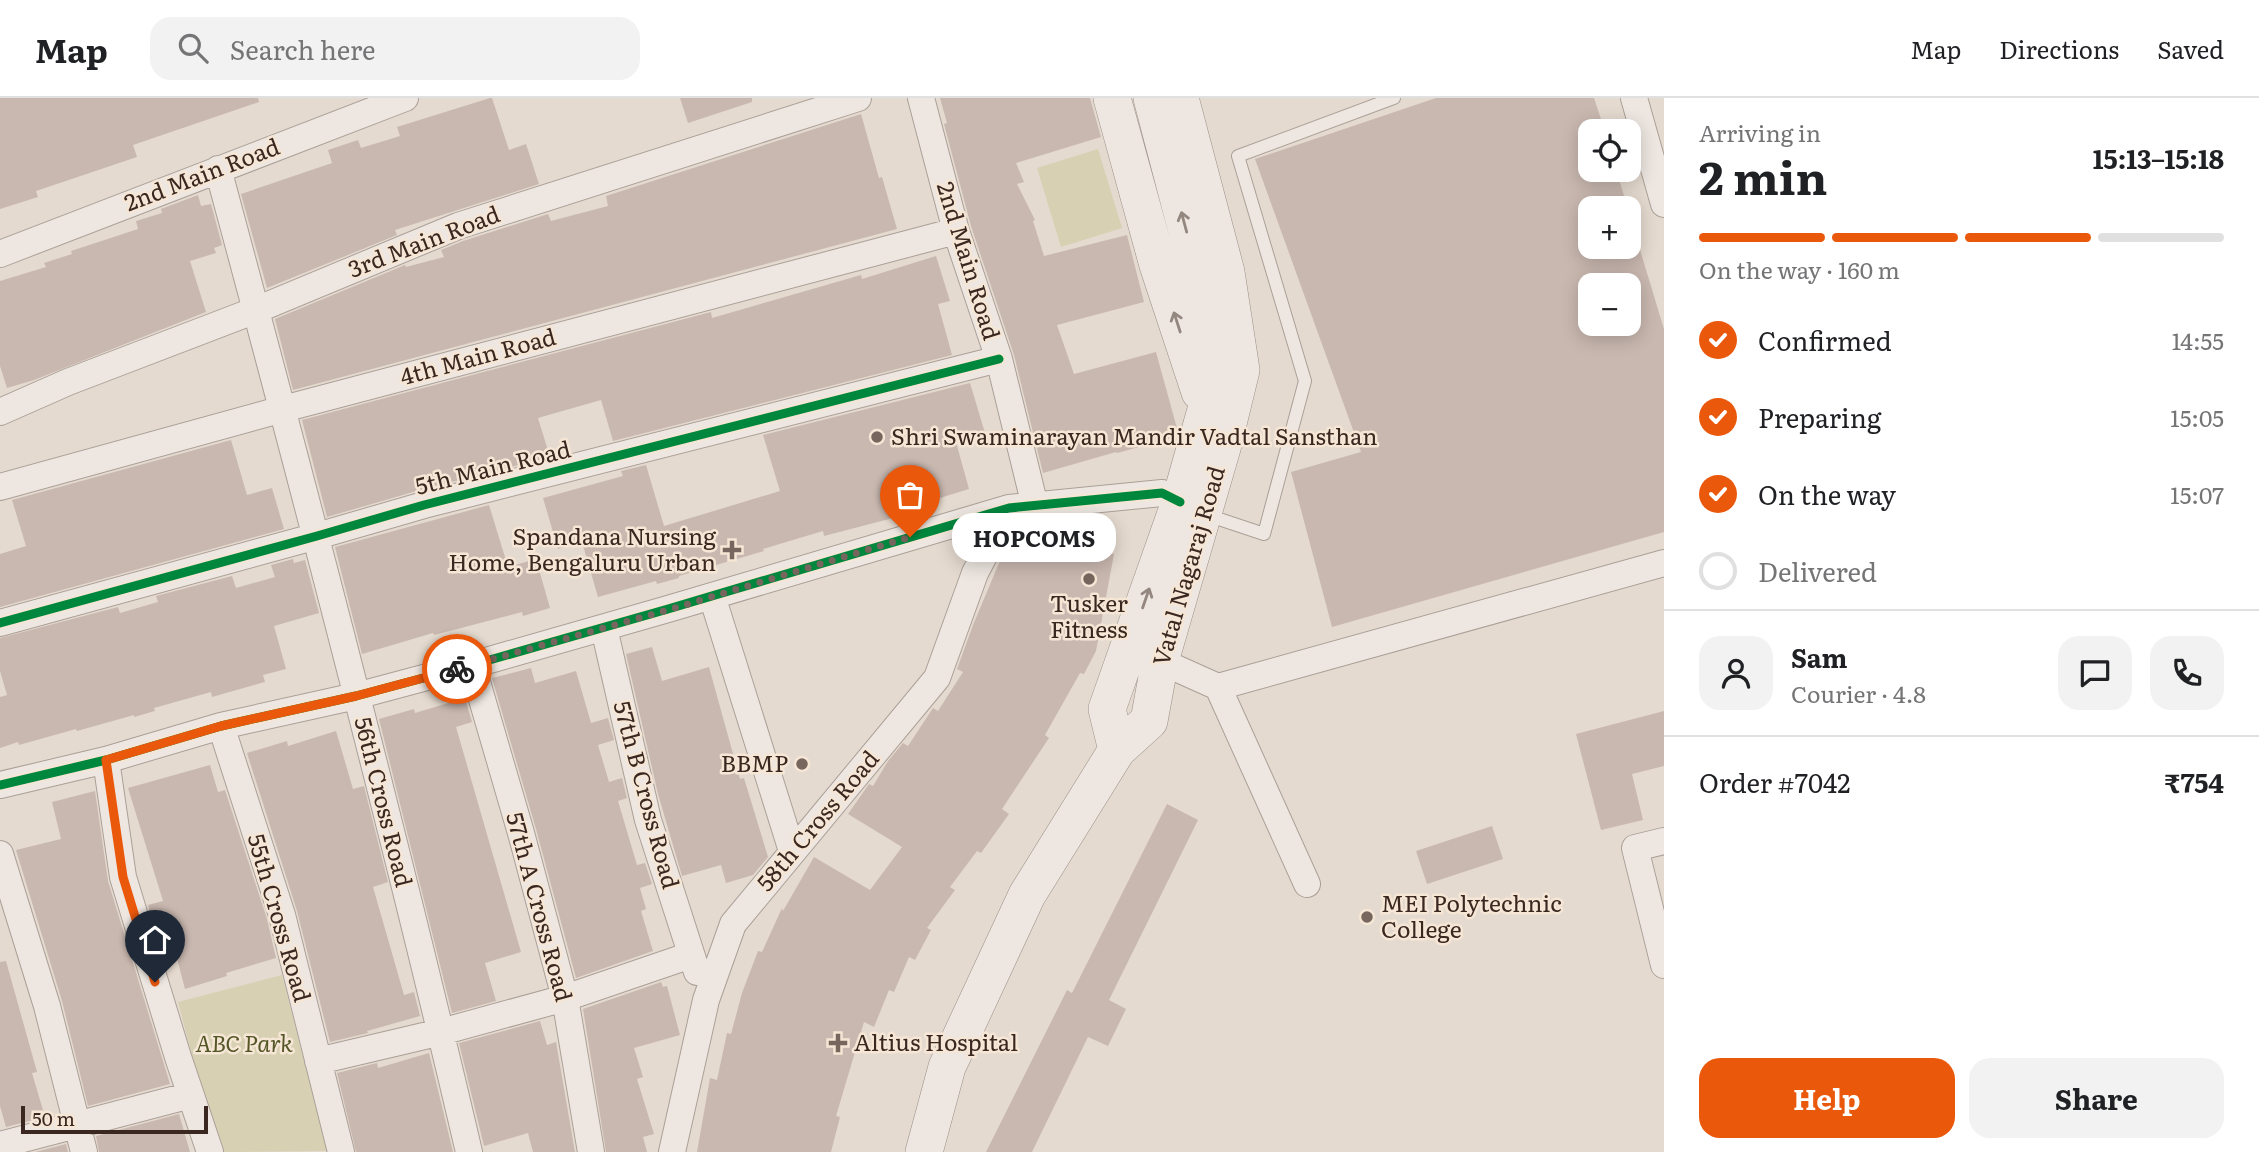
<!DOCTYPE html>
<html lang="en">
<head>
<meta charset="utf-8">
<style>
  :root { --surface:#fff; --page:#f2f2f2; --text:#202124; --muted:#757577; --line:#e0e0e0; --accent:#ea580c }
  body { margin:0; font-family:Literata,serif; background:var(--page); color:var(--text); height:100vh; display:flex; flex-direction:column; font-size:26px; white-space:nowrap }
  * { box-sizing:border-box; margin:0 }
  p { font-size:23px; color:var(--muted) }
  .icon { flex:none; width:38px; height:38px; fill:none; stroke:currentColor; stroke-width:2; stroke-linecap:round; stroke-linejoin:round }
  .map { position:relative; flex:1; overflow:hidden }
  .side { display:flex; flex-direction:column; background:var(--surface); width:595px }
  .side>* { flex:none }
  .buttons { position:absolute; left:1578px; top:21px; display:grid; gap:14px }
  .buttons a { display:grid; place-items:center; width:63px; height:63px; border-radius:14px; background:var(--surface); box-shadow:0 4px 18px #0003; font-size:35px }
  .scale { position:absolute; left:21px; bottom:18px; width:187px; box-sizing:border-box; padding-left:7px; border:4px solid #3a2720; border-top:0; font-size:19px; line-height:24px; white-space:nowrap; color:#3a2720; -webkit-text-stroke:5px #f5e6d6; paint-order:stroke }
  .pin { position:absolute; display:grid; place-items:center; width:60px; height:60px; color:#fff; margin:-72px -30px; border-radius:50% 50% 50% 0; rotate:-45deg; box-shadow:0 0 7px #0007 }
  .pin .icon { rotate:45deg }
  .courier { position:absolute; display:grid; place-items:center; width:70px; height:70px; margin:-35px; border:5px solid #ea580c; border-radius:50%; background:#fff; color:#222; box-shadow:0 2px 9px #0007 }
  .bubble { position:absolute; height:49px; border-radius:21px; background:var(--surface); box-shadow:0 4px 18px #0003; font-size:23px; font-weight:700; line-height:49px; text-align:center }
  .head em { font-style:normal; font-weight:700 }
  .head div { display:flex; flex-direction:column-reverse }
  .head { display:flex; align-items:center; justify-content:space-between; height:119px; padding:0 35px }
  h1 { font-size:46px; font-weight:700; line-height:52px }
  .bar { display:grid; grid-template-columns:repeat(4,1fr); gap:10px 7px; align-content:center; height:84px; padding:0 35px }
  .bar i { height:9px; border-radius:5px; background:var(--line) }
  .bar .on { background:var(--accent) }
  .bar p { grid-column:span 4 }
  .line { display:flex; align-items:center; gap:18px; padding:0 35px; border-top:2px solid var(--line) }
  .line div { flex:1 }
  .round { display:grid; place-items:center; flex:none; width:74px; height:74px; border-radius:21px; background:var(--page) }
  ol { padding:0 35px; list-style:none }
  li { display:flex; align-items:center; gap:21px; height:77px }
  li p { margin-inline-start:auto }
  li .icon { padding:7px; border-radius:50%; background:var(--accent); color:#fff; stroke-width:4 }
  li:last-child { color:var(--muted) }
  li i { width:38px; height:38px; border:4px solid var(--line); border-radius:50% }
  .cta { display:flex; gap:14px; margin-top:auto; padding:14px 35px }
  .cta a { flex:1; height:80px; border-radius:21px; background:var(--accent); color:#fff; font-size:28px; font-weight:700; line-height:80px; text-align:center }
  .cta a+a { background:var(--page); color:var(--text) }
  header { display:flex; align-items:center; gap:42px; box-sizing:border-box; height:98px; padding:0 35px; background:var(--surface); border-bottom:2px solid var(--line) }
  header strong { font-size:33px }
  nav { display:flex; gap:38px; margin-inline-start:auto; font-size:24px }
  .search { width:490px; height:63px; background:var(--page); display:flex; align-items:center; gap:18px; box-sizing:border-box; padding:0 24px; border-radius:21px; color:var(--muted); font-size:26px }
  main { display:flex; flex:1; min-height:0 }
  .map>svg:first-child { display:block }
</style>
</head>
<body>
<header>
<strong>Map</strong>
<div class="search"><svg class="icon" aria-label="search" viewBox="0 0 24 24"><circle cx="10" cy="10" r="6"/><path d="M15 15l6 6"/></svg>Search here</div>
<nav><a>Map</a><a>Directions</a><a>Saved</a></nav>
</header>
<main>
<div class="map">
<svg width="1664" height="1054" viewBox="0 0 1664 1054">
  <rect width="100%" height="100%" fill="#e5dacf"/>
  <path fill="#d7d0b2" d="M1098,51L1122,130L1061,149L1037,70Z
    M282,877L327,1053L217,1054L178,904Z"/>
  <path fill="#c9b8b0" fill-rule="evenodd" d="M0,0H258L259,4L133,47L137,59L36,93L38,99L0,111Z
    M490,0H492L509,52L526,46L539,86L395,132L397,137L267,190L241,96L332,65L328,52L358,42L361,50L400,38L397,29Z
    M680,0H752V4L688,25Z
    M940,0H1090L1101,39L1016,65L1024,84L1017,86L1035,122L1033,123L1044,158L1127,137L1144,204L1057,227L1074,276L1156,254L1178,334L1176,339L1117,355L1116,354L1043,375L1014,257L971,128L944,26L947,25Z
    M1436,0H1594L1605,33H1591V72H1616L1628,110H1591V149H1629V133L1634,132L1664,231V434L1332,529L1291,374L1361,354L1255,61ZM1591,187H1629V226H1591Z
    M861,16L879,80L882,79L897,131L293,292L275,221L405,167L406,169L444,159L441,152L463,143L548,116L551,123L608,108L606,98Z
    M198,97L201,108L211,106L222,147L214,150L216,155L190,163L206,214L34,282L7,290L0,268V183L46,169L44,165L72,156L71,153L138,131L136,123L162,115L161,111Z
    M936,158L950,203L938,206L952,257L613,343L601,302L538,320L550,359L420,392L327,419L302,322L711,214L712,220L861,177L862,181Z
    M970,285L985,335L956,344L969,391L914,408L916,414L824,438L823,433L763,451L764,453L679,478V480L657,486L656,483L598,499L582,444L558,451L543,400L623,378L621,373L646,367L664,428L780,393L763,337Z
    M231,342L247,397L272,390L284,431L0,509V456L26,448L12,402Z
    M489,407L508,469L536,461L550,510L523,518L522,514L434,537L433,535L362,556L335,449Z
    M1015,433L1061,452L1062,446L1114,456L1096,553L1084,576L1080,575L1045,637L1049,640L1002,711L1009,716L981,755L977,753L950,789L955,792L927,830L931,832L915,862L909,859L894,894L889,892L874,929L864,924L836,1018L840,1019L831,1054H697L710,980L717,982L727,935L731,936L742,895L758,853L762,854L782,810L783,813L814,759L870,792L902,749L848,716L869,686L873,688L888,663L903,645L908,648L933,610L938,613L963,574L957,571L973,527L1002,458Z
    M293,461L294,465L305,462L319,515L274,528L286,571L263,577L265,584L212,599L211,594L154,610L155,613L134,619V617L77,633L76,631L19,647L18,644L0,650V599L7,597L0,573V540L118,509L120,515L158,504L156,498L232,478L236,490L275,479L271,467Z
    M652,549L662,583L709,569L740,681L744,680L768,759L753,777L726,785L721,767L682,778L658,696L626,556Z
    M531,570L535,585L576,573L591,625L608,620L614,642L598,647L609,684L622,680L627,700L618,703L637,767L645,765L652,786L640,790L646,811L641,813L653,853L576,880L536,731L492,580Z
    M465,600L472,624L456,629L521,854L485,865L496,903L452,915L379,621L414,611L415,615Z
    M1664,613V668L1632,676L1643,722L1601,732L1576,636Z
    M336,633L353,691L364,688L388,784L373,789L404,897L414,894L420,918L367,933L368,935L330,944L297,813L247,655L287,643L288,648Z
    M210,667L218,694L225,692L267,821L276,860L226,875L227,878L185,891L175,853L163,856L148,807L163,803L128,690Z
    M95,693L108,783L170,986L88,1008L62,903L16,752L61,741L52,704Z
    M1167,706L1198,722L1109,902L1126,911L1108,948L1088,939L1032,1054H986L1067,892L1072,895Z
    M1492,728L1503,761L1427,786L1416,753Z
    M6,863L37,974L32,975L45,1019L6,1029L0,1008V864Z
    M661,884L663,889L667,888L680,937L634,950L643,979L637,981L654,1036L643,1039L647,1054H606L583,911Z
    M540,923L547,947L556,944L575,1054H533L528,1035L484,1048L459,945Z
    M429,955L453,1054H356L337,975L377,965L378,970Z
    M179,1016L190,1054H99L96,1038Z
    M66,1046L68,1054H35Z"/>
  <g fill="none" stroke-linecap="round" stroke-linejoin="round">
    <g stroke="#aba098" stroke-width="14">
      <path id="lane" d="M1207,417L1264,436L1305,283L1238,58L1394,0"/>
    </g>
    <g stroke="#aba098" stroke-width="28">
      <path id="street" d="M921,0L956,133L999,261L1035,408
        M1634,0L1664,106
        M218,71C306,397 392,725 469,1054
        M0,156L405,0
        M0,314L68,284L256,212L458,128L858,0
        M0,389L283,311L956,133
        M712,498L792,753
        M0,525L317,438L424,407L999,261
        M604,530L648,722L697,874
        M1160,563L1218,589L1664,465
        M472,567L521,735L565,900L591,1054
        M1218,589L1307,786
        M221,628L282,817L341,1054
        M106,662L123,779L178,959L210,1054
        M0,687L106,662L221,628L356,598L472,567L668,511L1009,410L1162,395L1180,404
        M1664,743L1635,750L1664,867
        M0,756L47,908L84,1054
        M318,963L441,934L565,900L691,857
        M0,1047L191,997
        M672,1054L706,902L733,826L937,580L975,475L1009,410"/>
    </g>
    <g stroke="#9a8f88" stroke-width="38">
      <path id="secondary" d="M1112,0L1158,167L1200,294
        M1117,652L1107,611L1180,404L1206,312L1211,253L1196,167L1152,0
        M924,1054L947,969L1027,797L1117,652L1149,623L1160,563L1222,350L1241,272L1226,174L1180,0"/>
    </g>
    <use href="#lane" stroke="#eee7e1" stroke-width="12"/>
    <use href="#street" stroke="#eee7e1" stroke-width="26"/>
    <use href="#secondary" stroke="#eee7e1" stroke-width="37"/>
    <g stroke="#f5e6d6" stroke-width="13">
      <path id="cycleway" d="M0,525L317,438L424,407L999,261
        M0,687L106,662L221,628L356,598L472,567L668,511L1009,410L1162,395L1180,404"/>
    </g>
    <use href="#cycleway" stroke="#00873e" stroke-width="9"/>
  </g>
  <defs><path id="oneway-shaft" d="M-6 0H5M1.5-3L5.5 0L1.5 3" fill="none" stroke-width="1.6" stroke-linecap="round" stroke-linejoin="round" transform="scale(1.75)"/></defs>
  <g stroke="#948780">
    <use href="#oneway-shaft" transform="translate(1184 124) rotate(-105)"/>
    <use href="#oneway-shaft" transform="translate(1177 224) rotate(-108)"/>
    <use href="#oneway-shaft" transform="translate(1146 500) rotate(-71)"/>
  </g>
  <g fill="none" stroke-linecap="round" stroke-linejoin="round">
    <path stroke="#76665d" stroke-width="7" stroke-dasharray="0 12.6" d="M457,571L668,512L910,439"/>
    <path stroke="#ea580c" stroke-width="9" d="M155,884L123,779L106,662L221,628L356,598L457,571"/>
  </g>
  <g fill="#76665d" stroke="#f5e6d6" stroke-width="2.5">
    <circle cx="877" cy="339" r="7"/>
    <path d="M728.5 441.5h7v7h7v7h-7v7h-7v-7h-7v-7h7z"/>
    <circle cx="1089" cy="481" r="7"/>
    <circle cx="802" cy="666" r="7"/>
    <circle cx="1367" cy="819" r="7"/>
    <path d="M834.5 934.5h7v7h7v7h-7v7h-7v-7h-7v-7h7z"/>
  </g>
  <g text-anchor="middle" stroke-width="5" stroke-linejoin="round" paint-order="stroke">
    <g font-size="23" fill="#3a2720" stroke="#f5e6d6">
      <text transform="translate(202 77) rotate(-21)" y="8">2nd Main Road</text>
      <text transform="translate(424 144) rotate(-21)" y="8">3rd Main Road</text>
      <text transform="translate(968 163) rotate(73)" y="8">2nd Main Road</text>
      <text transform="translate(478 259) rotate(-15)" y="8">4th Main Road</text>
      <text transform="translate(493 370) rotate(-14)" y="8">5th Main Road</text>
      <text transform="translate(1189 468) rotate(-74)" y="8">Vatal Nagaraj Road</text>
      <text transform="translate(646 697) rotate(75)" y="8">57th B Cross Road</text>
      <text transform="translate(383 704) rotate(76)" y="8">56th Cross Road</text>
      <text transform="translate(818 723) rotate(-50)" y="8">58th Cross Road</text>
      <text transform="translate(539 809) rotate(75)" y="8">57th A Cross Road</text>
      <text transform="translate(279 820) rotate(74)" y="8">55th Cross Road</text>
    </g>
    <g font-size="23" fill="#3a2720" stroke="#f5e6d6" text-anchor="start">
      <text x="891" y="347">Shri Swaminarayan Mandir Vadtal Sansthan</text>
      <text x="716" y="447" text-anchor="end">Spandana Nursing<tspan x="716" dy="26">Home, Bengaluru Urban</tspan></text>
      <text x="1089" y="514" text-anchor="middle">Tusker<tspan x="1089" dy="26">Fitness</tspan></text>
      <text x="788" y="674" text-anchor="end">BBMP</text>
      <text x="1381" y="814">MEI Polytechnic<tspan x="1381" dy="26">College</tspan></text>
      <text x="854" y="953">Altius Hospital</text>
    </g>
    <g font-size="23" font-style="italic" fill="#545626" stroke="#f5e6d6">
      <text x="244" y="954">ABC Park</text>
    </g>
  </g>
</svg>
<div class="buttons">
<a><svg class="icon" aria-label="locate" viewBox="0 0 24 24"><circle cx="12" cy="12" r="6"/><path d="M12 2v4M12 18v4M2 12h4M18 12h4"/></svg></a>
<a>+</a>
<a>−</a>
</div>
<div class="scale">50 m</div>
<div class="pin" style="left:910px;top:439px;background:#ea580c"><svg class="icon" aria-label="bag" viewBox="0 0 24 24"><path d="M5 8h14l-1 12H6zM9 8a3 3 0 0 1 6 0"/></svg></div>
<div class="pin" style="left:155px;top:884px;background:#1f2937"><svg class="icon" aria-label="home" viewBox="0 0 24 24"><path d="M3 11l9-7 9 7M6 9v11h12V9"/></svg></div>
<div class="courier" style="left:457px;top:571px"><svg class="icon" aria-label="bike" viewBox="0 0 24 24"><circle cx="6" cy="16" r="4"/><circle cx="18" cy="16" r="4"/><path d="M6 16l4-8h5l3 8M10 8l3 8H6M13 5h3"/></svg></div>
<div class="bubble" style="left:952px;top:415px;width:164px">HOPCOMS</div>
</div>
<section class="side">
<div class="head"><div><h1>2 min</h1><p>Arriving in</p></div><em>15:13–15:18</em></div>
<div class="bar"><i class="on"></i><i class="on"></i><i class="on"></i><i></i><p>On the way · 160 m</p></div>
<ol>
<li><svg class="icon" aria-label="check" viewBox="0 0 24 24"><path d="M5 12l5 5 9-10"/></svg>Confirmed<p>14:55</p></li>
<li><svg class="icon" aria-label="check" viewBox="0 0 24 24"><path d="M5 12l5 5 9-10"/></svg>Preparing<p>15:05</p></li>
<li><svg class="icon" aria-label="check" viewBox="0 0 24 24"><path d="M5 12l5 5 9-10"/></svg>On the way<p>15:07</p></li>
<li><i></i>Delivered</li>
</ol>
<div class="line" style="height:126px"><a class="round"><svg class="icon" aria-label="person" viewBox="0 0 24 24"><circle cx="12" cy="8" r="4"/><path d="M4 21q1-7 8-7t8 7"/></svg></a><div><b>Sam</b><p>Courier · 4.8</p></div><a class="round"><svg class="icon" aria-label="chat" viewBox="0 0 24 24"><path d="M4 5h16v11H9l-5 4z"/></svg></a><a class="round"><svg class="icon" aria-label="phone" viewBox="0 0 24 24"><path d="M5 4h4l2 5-3 2q2 4 5 5l2-3 5 2v4C11 20 4 13 5 4z"/></svg></a></div>
<div class="line" style="height:91px"><div>Order #7042</div><b>₹754</b></div>
<div class="cta"><a>Help</a><a>Share</a></div>
</section>
</main>
</body>
</html>
